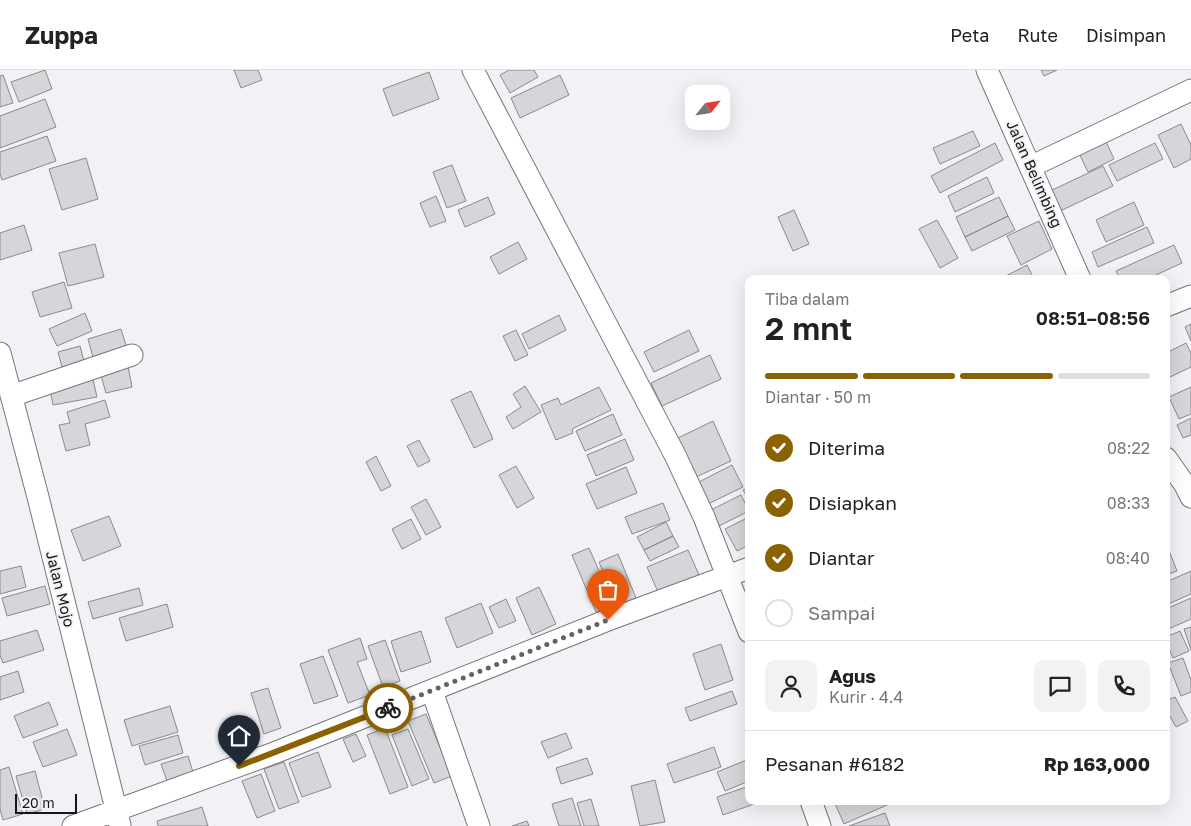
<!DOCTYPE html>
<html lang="id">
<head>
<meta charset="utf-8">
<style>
  :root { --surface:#fff; --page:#f2f2f2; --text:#222; --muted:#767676; --line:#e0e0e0; --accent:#8a6201 }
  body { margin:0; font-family:"Golos Text",sans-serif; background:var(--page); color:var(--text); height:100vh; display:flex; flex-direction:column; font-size:19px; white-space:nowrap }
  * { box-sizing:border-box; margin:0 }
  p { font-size:16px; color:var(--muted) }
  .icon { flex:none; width:28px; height:28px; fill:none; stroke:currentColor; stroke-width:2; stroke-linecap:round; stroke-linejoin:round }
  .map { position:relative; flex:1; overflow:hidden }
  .details { position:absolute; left:745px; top:205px; width:425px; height:530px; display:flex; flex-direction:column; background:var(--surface); border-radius:10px; box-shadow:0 5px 20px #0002 }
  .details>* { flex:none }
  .needle { width:32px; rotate:60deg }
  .tools { position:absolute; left:685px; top:15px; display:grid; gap:10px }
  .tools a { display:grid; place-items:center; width:45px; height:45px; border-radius:10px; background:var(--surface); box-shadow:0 5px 20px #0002; font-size:25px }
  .scale { position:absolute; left:15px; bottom:12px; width:62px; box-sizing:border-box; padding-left:5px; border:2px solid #161617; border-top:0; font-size:14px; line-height:18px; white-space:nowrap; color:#161617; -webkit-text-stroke:4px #f2f2f6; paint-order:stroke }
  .pin { position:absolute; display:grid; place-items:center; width:42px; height:42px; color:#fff; margin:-51px -21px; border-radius:50% 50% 50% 0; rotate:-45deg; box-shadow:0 0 5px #0007 }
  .pin .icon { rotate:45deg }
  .courier { position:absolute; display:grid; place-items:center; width:50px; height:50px; margin:-25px; border:4px solid #8a6201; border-radius:50%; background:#fff; color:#222; box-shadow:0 1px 6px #0007 }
  .headline em { font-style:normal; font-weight:600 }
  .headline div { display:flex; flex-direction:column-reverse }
  .headline { display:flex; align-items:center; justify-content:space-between; height:85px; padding:0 20px }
  h1 { font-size:32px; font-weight:600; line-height:38px }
  .bar { display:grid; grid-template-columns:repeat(4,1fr); gap:8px 5px; align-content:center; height:60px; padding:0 20px }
  .bar i { height:6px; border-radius:4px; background:var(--line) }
  .bar .selected { background:var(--accent) }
  .bar p { grid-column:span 4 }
  .line { display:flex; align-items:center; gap:12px; padding:0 20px; border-top:1px solid var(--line) }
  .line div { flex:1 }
  .round { display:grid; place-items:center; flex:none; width:52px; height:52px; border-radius:10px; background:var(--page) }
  ol { padding:0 20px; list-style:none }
  li { display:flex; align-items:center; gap:15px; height:55px }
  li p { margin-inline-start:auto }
  li .icon { padding:5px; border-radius:50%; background:var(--accent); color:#fff; stroke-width:4 }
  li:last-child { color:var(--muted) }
  li i { width:28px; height:28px; border:2px solid var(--line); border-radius:50% }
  header { display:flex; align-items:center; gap:30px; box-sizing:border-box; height:70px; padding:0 25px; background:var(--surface); border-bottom:1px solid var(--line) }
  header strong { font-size:24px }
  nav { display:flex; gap:28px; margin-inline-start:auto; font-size:18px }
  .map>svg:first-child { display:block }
</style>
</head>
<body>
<header>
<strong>Zuppa</strong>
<nav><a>Peta</a><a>Rute</a><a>Disimpan</a></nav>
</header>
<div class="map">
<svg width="1191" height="756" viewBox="0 0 1191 756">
  <rect width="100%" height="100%" fill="#f2f2f6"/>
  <path fill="#d6d6da" stroke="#8a8a8d" d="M45,0L52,19L19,32L11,12Z
    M234,0H258L262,10L241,18Z
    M509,0H534L538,7L510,23L500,5Z
    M1041,0H1057L1044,6Z
    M429,2L439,29L393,46L383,19Z
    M3,5L13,33L0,37V6Z
    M560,5L569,25L520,48L511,28Z
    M45,29L56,57L0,78V46Z
    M1181,54L1191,75V89L1174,98L1158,65Z
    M973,61L980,76L940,94L933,78Z
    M1103,65L1114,89L1088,102L1076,77Z
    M47,66L56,91L2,110L0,104V82Z
    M995,73L1003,90L940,123L931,106Z
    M1155,73L1163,89L1117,111L1109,95Z
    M86,88L98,129L62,140L49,99Z
    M452,95L466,131L447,138L433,102Z
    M1103,96L1113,116L1058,142L1048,122Z
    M987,107L994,123L955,142L948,126Z
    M436,126L446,151L430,157L420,133Z
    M488,127L495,144L465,157L458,140Z
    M999,127L1008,146L965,167L956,147Z
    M1134,132L1144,155L1106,172L1096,150Z
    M794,140L809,174L793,181L778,147Z
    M1008,146L1015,160L972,181L965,167Z
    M937,150L958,188L940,198L919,159Z
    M1039,151L1052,179L1021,195L1007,166Z
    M24,155L32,180L0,190V163Z
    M1147,157L1154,173L1098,197L1092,182Z
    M518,172L527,189L499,204L490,187Z
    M95,174L104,207L68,216L59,183Z
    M1174,175L1182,193L1147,209H1120L1116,201Z
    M1027,195L1034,209H1000Z
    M64,212L72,238L40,247L32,222Z
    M85,243L92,261L57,276L49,259Z
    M559,245L566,260L529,279L522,264Z
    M1191,254V271L1185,257Z
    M121,259L128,282L94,291L88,269Z
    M516,260L528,285L515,291L503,266Z
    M689,260L699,281L654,302L644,282Z
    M1186,273L1191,283V297L1166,309V283Z
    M80,276L84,291L62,297L58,282Z
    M710,285L721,309L662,336L651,313Z
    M128,296L132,317L106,323L100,302Z
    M92,305L97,327L53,335L49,314Z
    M525,316L541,342L513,359L506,347L521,337L513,324Z
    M599,317L611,340L572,359L573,363L556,370L541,335L558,328L561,335Z
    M1191,317V344L1179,349L1169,327Z
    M471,321L493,369L474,378L451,330Z
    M105,330L110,347L85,354L90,375L66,381L59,355L70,353L67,342Z
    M613,344L622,365L585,381L576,361Z
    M1191,348V365L1183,368L1177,355Z
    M713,351L731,391L696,407L678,368Z
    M625,369L634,390L596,406L587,385Z
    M419,370L430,391L418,397L407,376Z
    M376,386L391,416L381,421L366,392Z
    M732,395L743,417L708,434L697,413Z
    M516,396L534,428L517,438L499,405Z
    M626,397L637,423L597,439L586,414Z
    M749,417V430L743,420Z
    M741,425L749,441L719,456L711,440Z
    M426,429L441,457L426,465L411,437Z
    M663,433L670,450L632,464L625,447Z
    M109,446L121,476L83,491L71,460Z
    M749,447V475L737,481L725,459Z
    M411,449L421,469L402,479L392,459Z
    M666,452L673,466L644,480L637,467Z
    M673,466L679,477L650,491L644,480Z
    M1166,473L1177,501L1166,505Z
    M589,478L614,535L596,542L572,485Z
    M688,480L699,505L658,522L647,497Z
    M618,484L636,528L617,536L599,492Z
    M21,496L26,517L0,524V501Z
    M1191,501V524L1166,535V512Z
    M45,516L50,534L7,546L2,528Z
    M539,517L556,554L532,565L516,528Z
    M139,518L143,535L93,549L88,532Z
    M1191,528V549L1166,560V539Z
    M506,529L516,551L499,558L489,537Z
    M481,533L493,563L457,578L445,548Z
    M167,534L173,557L126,571L119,548Z
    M1191,557V580L1184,559Z
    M37,560L44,580L3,593L0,585V571Z
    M421,561L431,592L401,602L391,571Z
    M1180,561L1189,581L1173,588L1166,572V567Z
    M360,568L367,589L357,592L370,625L348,633L328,580Z
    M385,570L400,611L383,617L368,576Z
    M721,574L733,610L705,620L693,584Z
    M323,586L338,626L314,634L300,594Z
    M1183,588L1191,610V622L1181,626L1168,593Z
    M18,601L24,622L0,630V607Z
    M268,618L281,658L264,664L251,623Z
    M732,621L737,634L690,651L685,638Z
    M1175,627L1188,651L1176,657L1166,639V631Z
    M49,632L58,655L23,668L14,646Z
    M170,636L178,662L132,676L124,650Z
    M426,644L452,706L434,713L408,651Z
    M385,658L408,717L390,724L367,665Z
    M67,659L77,685L43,697L33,672Z
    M408,659L429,709L412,716L392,665Z
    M566,663L572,678L548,688L541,672Z
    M356,664L366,686L353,692L343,669Z
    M178,665L183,683L145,695L139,676Z
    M714,677L721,697L674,713L667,694Z
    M318,682L331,717L302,727L289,693Z
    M188,686L193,702L167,711L161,694Z
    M587,688L593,704L561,714L556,698Z
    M749,689V711L725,721L717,702Z
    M284,692L299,732L279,739L264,699Z
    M9,697L23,744L3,750L0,739V700Z
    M35,701L45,739L27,744L16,706Z
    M261,704L275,741L257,748L242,711Z
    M655,710L665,752L640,756L631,716Z
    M749,716V731H757V733L723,745L717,727Z
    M572,728L581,756H559L552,734Z
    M591,729L599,756H584L577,733Z
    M834,731H896L844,754Z
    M202,737L208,756H158L157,751Z
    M885,743L890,756H849Z
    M527,751L529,756H512Z"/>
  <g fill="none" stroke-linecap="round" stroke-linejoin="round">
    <g stroke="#767579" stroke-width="23">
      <path id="street" d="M473,0L675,385L704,447L749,562
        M987,0L1080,209
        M1030,97L1191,20
        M1166,236L1191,226
        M0,283L38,427L120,755
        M11,326L132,285
        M1166,388L1185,415L1191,427
        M432,621L479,756
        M811,731L820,756
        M73,756L274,683L608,550L749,498"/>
    </g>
    <use href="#street" stroke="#fff" stroke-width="21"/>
  </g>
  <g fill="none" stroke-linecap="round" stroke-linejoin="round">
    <path stroke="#636365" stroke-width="5" stroke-dasharray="0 9" d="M388,638L608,550"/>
    <path stroke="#8a6201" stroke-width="6" d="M239,696L388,638"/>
  </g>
  <g text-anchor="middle" stroke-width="4" stroke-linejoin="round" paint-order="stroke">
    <g font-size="15" fill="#161617" stroke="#f2f2f6">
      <text transform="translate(1034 104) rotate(66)" y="5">Jalan Belimbing</text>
      <text transform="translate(60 519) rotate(76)" y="5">Jalan Mojo</text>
    </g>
  </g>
</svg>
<div class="tools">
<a><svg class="needle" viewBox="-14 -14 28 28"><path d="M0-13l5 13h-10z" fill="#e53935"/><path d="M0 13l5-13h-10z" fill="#767676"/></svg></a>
</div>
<div class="scale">20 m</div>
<div class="pin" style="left:608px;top:550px;background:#ea580c"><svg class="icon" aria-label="bag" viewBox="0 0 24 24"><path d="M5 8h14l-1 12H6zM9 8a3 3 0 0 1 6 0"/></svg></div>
<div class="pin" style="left:239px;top:696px;background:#1f2937"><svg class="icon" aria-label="home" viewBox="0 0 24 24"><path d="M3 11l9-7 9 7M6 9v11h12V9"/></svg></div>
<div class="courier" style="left:388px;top:638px"><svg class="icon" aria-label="bike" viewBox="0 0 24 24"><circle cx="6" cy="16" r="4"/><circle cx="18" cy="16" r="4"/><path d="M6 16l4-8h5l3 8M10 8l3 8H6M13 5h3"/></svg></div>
<section class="details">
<div class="headline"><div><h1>2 mnt</h1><p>Tiba dalam</p></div><em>08:51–08:56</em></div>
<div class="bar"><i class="selected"></i><i class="selected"></i><i class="selected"></i><i></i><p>Diantar · 50 m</p></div>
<ol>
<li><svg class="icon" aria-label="check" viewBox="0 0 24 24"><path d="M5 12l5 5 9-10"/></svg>Diterima<p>08:22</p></li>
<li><svg class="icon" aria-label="check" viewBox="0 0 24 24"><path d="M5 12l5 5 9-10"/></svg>Disiapkan<p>08:33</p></li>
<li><svg class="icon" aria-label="check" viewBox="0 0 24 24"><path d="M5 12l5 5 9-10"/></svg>Diantar<p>08:40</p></li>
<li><i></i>Sampai</li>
</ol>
<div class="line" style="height:90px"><a class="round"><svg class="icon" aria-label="person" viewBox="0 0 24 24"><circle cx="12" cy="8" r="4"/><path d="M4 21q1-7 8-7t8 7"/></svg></a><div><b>Agus</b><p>Kurir · 4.4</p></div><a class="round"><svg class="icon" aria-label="chat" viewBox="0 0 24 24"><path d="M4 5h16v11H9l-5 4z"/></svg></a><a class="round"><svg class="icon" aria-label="phone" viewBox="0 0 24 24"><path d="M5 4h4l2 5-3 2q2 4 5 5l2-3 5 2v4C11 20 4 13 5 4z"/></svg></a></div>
<div class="line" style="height:65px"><div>Pesanan #6182</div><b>Rp 163,000</b></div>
</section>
</div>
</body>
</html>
